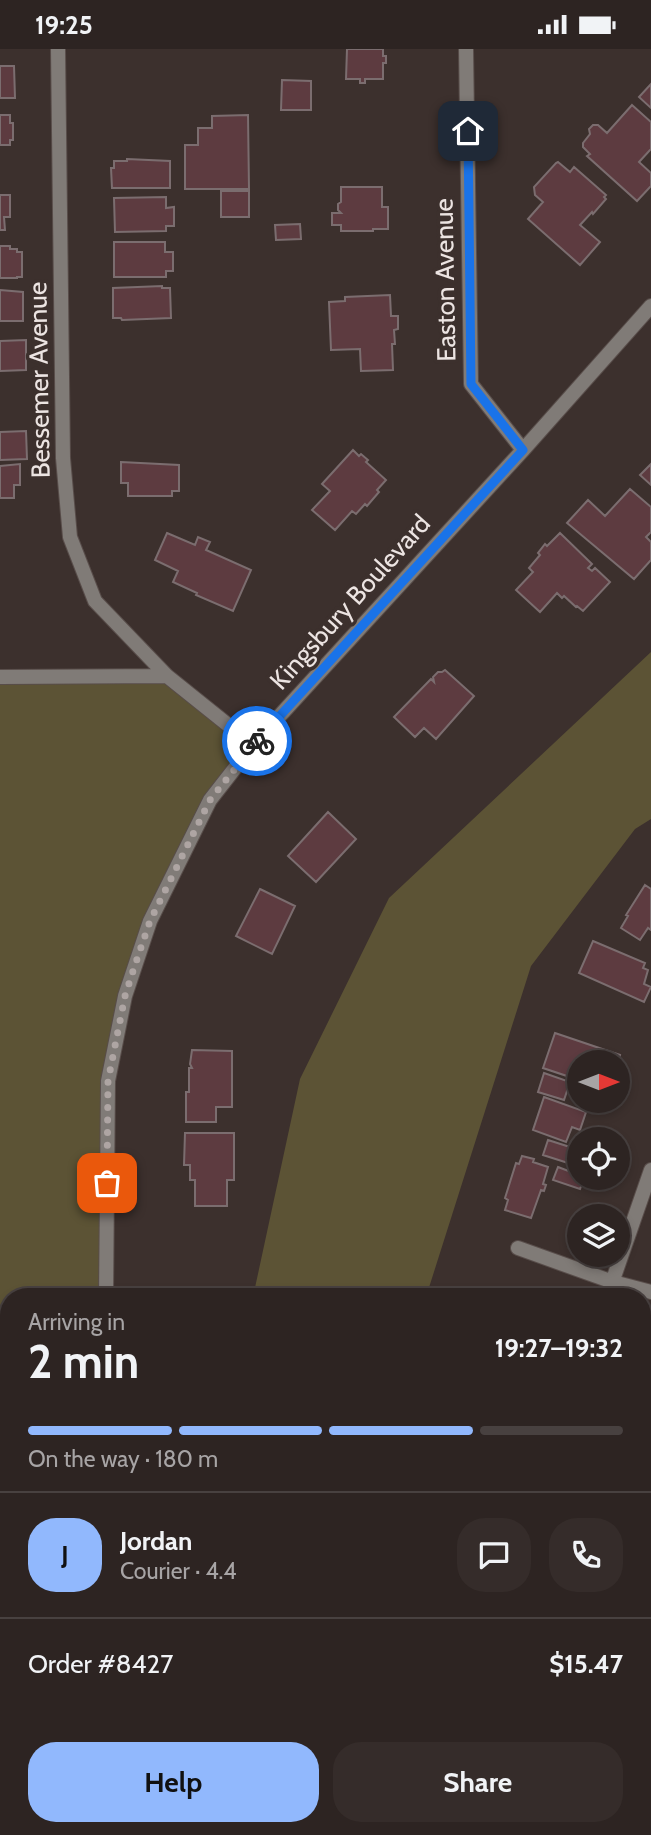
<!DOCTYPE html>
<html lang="en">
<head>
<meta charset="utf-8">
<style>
  :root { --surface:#2d2422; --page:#352c2a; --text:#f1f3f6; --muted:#a7a4a5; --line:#484140; --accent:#91b8fd }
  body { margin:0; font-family:Cabin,sans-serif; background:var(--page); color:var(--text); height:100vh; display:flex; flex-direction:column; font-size:26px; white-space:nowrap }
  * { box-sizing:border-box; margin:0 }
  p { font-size:23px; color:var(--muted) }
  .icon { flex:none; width:38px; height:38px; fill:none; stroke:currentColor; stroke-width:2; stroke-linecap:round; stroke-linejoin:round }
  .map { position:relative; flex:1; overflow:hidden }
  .drawer { position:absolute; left:0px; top:1239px; width:651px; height:548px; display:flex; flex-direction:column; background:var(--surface); border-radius:28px 28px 0 0; box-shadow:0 4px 10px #0003,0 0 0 2px var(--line) }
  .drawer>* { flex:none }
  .needle { width:46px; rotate:90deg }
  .fabs { position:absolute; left:567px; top:1001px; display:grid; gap:14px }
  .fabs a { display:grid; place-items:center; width:63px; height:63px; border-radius:50%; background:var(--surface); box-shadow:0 4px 10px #0003,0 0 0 2px var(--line); font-size:35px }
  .pin { position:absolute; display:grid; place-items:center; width:60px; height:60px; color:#fff; margin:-30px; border-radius:14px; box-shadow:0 4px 10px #0006 }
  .courier { position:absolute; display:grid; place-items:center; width:70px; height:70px; margin:-35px; border:5px solid #1a73e8; border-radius:50%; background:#fff; color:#222; box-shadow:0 2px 9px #0007 }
  .overview em { font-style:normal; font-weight:700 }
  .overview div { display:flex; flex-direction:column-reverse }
  .overview { display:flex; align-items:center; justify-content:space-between; height:119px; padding:0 28px }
  h1 { font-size:46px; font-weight:700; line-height:52px }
  .bar { display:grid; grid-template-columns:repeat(4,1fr); gap:10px 7px; align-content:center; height:84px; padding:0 28px }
  .bar i { height:9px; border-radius:5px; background:var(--line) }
  .bar .selected { background:var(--accent) }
  .bar p { grid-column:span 4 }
  .line { display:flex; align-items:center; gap:18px; padding:0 28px; border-top:2px solid var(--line) }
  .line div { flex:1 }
  .round { display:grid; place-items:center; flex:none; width:74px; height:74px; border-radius:28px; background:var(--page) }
  .action { display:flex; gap:14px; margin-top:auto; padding:14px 28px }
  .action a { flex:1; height:80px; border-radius:28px; background:var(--accent); color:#111; font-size:28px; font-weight:700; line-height:80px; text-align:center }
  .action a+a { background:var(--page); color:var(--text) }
  .status { display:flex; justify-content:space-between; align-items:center; height:49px; padding:0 35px; background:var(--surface); direction:ltr }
  .status svg { height:19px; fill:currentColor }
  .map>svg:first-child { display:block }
</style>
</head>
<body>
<div class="status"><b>19:25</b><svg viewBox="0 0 49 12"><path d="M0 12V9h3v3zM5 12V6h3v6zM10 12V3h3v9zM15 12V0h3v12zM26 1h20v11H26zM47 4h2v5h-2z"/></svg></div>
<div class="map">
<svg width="651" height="1786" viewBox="0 0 651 1786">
  <rect width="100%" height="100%" fill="#3c302d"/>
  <path fill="#5c5335" d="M651,603V770L635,780L531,917L426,1248H253L300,1030L389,849Z
    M167,627L253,696L210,751L150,872L108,1032L106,1248H9V1511L0,1515V628Z
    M49,1778H222L220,1786H48Z"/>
  <path fill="#5d3b40" stroke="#7b6d6f" stroke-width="2" d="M347,0H383V7H386V14H383V30H365V34H360V30H346Z
    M0,17H14L15,49H0Z
    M282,31L311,32V61H281Z
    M651,35V59L639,48Z
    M632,56L651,73V100L639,113L651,124V137L637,152L587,107L590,105L583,98V94L590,85L589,80L593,76H598L607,84Z
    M0,66H10V74H13V91H10V96H0Z
    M248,66L249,140H185V96H198V79H212V67Z
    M127,110L170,112V139H112L111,119H114V112H127Z
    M558,113L570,123L574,118L606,146L604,148L606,150L593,165L592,163L580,176L600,193L580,216L528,170L543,153L535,146L534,138L556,114Z
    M341,138H382V158H388V180H373V182H341V176H332V164H341L338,161V155L341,153Z
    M221,142H249V168H221Z
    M0,146H10V168H4L5,181H0Z
    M166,148V159L174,158V177H166V182L115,183L114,149Z
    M300,175L301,190L276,191L275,176Z
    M114,193H165V203H173V222H166V228H114Z
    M0,197H10V200H17V203H22V228H17V229H0Z
    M162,237V239H170L171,269L122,271L121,269H113V239Z
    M0,241L23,243V272H0Z
    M390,246L391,267H398V280L394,281L395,295H392L393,321L361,322L360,300L331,301L329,253L345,252V248Z
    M26,291V321L0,322V292Z
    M26,382L27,410L0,411V383Z
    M353,401L359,407L361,405L368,411L366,413L386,431L377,441L379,443L367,457L365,455L356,465L352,462L335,481L312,461L330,442L322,435Z
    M121,413L179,416V442H172V447H128V434H121Z
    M20,415V436H14V449H0V417Z
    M651,415V436L640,426Z
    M630,440L651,458V483L646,488L651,493V511L634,530L567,474L588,451L605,467Z
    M167,484L195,496L198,488L210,493L206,501L251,521L233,562L196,546L197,544L173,533L178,522L155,511Z
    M560,484L592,515L588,519L592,522L595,519L610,533L583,562L577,557L576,558L564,547L562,549L557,544L540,563L516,541L533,523L529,519L540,506L538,504L545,495L547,497Z
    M445,621L474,647L436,690L424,679L415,688L394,668L431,630L434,633L433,628L438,623H442Z
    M328,763L356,790L316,833L288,807Z
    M645,836L651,840V881L648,879L640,891L621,879L628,867L626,866Z
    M260,840L295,857L272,905L236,887Z
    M593,892L645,914L643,919L648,921L644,935L651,938L644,953L579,924Z
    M555,984L620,1006L618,1014L579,1013V1031L543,1019Z
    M192,1001L232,1002V1058H216V1073H186V1043H189V1019H192L190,1015Z
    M544,1024L570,1033L564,1051L538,1043Z
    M544,1048L586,1063L580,1081L572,1078L566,1093L533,1081Z
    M185,1084H234V1131H227V1157H195V1131H190V1116H184Z
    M548,1091L573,1099L568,1114L543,1106Z
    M522,1107L534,1110L533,1113L548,1118L543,1135L546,1136L544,1142L541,1141L531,1169L505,1161L508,1151L505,1149L516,1114L519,1115Z
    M558,1118L579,1126V1129H584L580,1140L553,1131Z
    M642,1300L651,1303V1362L646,1360L642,1373Z
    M642,1496L651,1498V1512L642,1545Z"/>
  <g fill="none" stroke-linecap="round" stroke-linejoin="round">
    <g stroke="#584d4a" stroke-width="16">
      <path id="street" d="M58,0L63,409L70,488L95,552L167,627L253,696
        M466,0L471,335L523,401
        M0,628L167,627
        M518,1199L613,1233L651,1243
        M106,1248L108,1032L125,947L150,872L210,751L253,696L523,401L651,257
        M607,1248L651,1121
        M642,1659L651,1630
        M48,1786L49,1778
        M393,1786L395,1778
        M606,1786L608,1778"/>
    </g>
    <use href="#street" stroke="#807b77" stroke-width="14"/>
  </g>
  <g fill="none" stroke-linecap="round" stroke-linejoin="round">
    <path stroke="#aea5a3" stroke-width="7" stroke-dasharray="0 12.6" d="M107,1134L108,1032L125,947L133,922L150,872L210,751L257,692"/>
    <path stroke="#1a73e8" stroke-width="9" d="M257,692L523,401L471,335L468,82"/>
  </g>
  <g text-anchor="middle" stroke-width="7" stroke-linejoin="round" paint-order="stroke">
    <g font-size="26" fill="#ece4e2" stroke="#3c302d">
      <text transform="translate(445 231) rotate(-91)" y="9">Easton Avenue</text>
      <text transform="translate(39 331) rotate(-91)" y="9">Bessemer Avenue</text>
      <text transform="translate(350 553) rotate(-48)" y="9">Kingsbury Boulevard</text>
    </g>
  </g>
</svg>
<div class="fabs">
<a><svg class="needle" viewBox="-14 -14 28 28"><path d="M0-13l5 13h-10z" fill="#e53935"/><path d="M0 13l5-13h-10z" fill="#a7a4a5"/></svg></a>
<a><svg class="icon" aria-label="locate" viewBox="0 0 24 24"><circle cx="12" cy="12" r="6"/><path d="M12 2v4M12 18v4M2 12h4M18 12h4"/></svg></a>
<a><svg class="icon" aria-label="layers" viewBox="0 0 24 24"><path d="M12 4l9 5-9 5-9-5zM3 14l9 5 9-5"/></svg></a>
</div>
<div class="pin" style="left:107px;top:1134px;background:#ea580c"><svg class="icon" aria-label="bag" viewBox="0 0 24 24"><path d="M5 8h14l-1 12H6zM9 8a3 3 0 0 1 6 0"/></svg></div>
<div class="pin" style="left:468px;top:82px;background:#1f2937"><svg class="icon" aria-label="home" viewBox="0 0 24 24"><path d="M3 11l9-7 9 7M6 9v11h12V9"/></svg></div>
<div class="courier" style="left:257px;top:692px"><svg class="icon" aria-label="bike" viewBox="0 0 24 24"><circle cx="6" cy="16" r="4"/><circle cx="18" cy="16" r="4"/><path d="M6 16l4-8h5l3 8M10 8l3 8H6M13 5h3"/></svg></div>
<section class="drawer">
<div class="overview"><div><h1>2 min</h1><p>Arriving in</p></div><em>19:27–19:32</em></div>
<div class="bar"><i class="selected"></i><i class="selected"></i><i class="selected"></i><i></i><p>On the way · 180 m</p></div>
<div class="line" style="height:126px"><b class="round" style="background:var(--accent);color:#111">J</b><div><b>Jordan</b><p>Courier · 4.4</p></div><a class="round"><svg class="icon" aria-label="chat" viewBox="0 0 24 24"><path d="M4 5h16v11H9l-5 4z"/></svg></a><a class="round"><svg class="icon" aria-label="phone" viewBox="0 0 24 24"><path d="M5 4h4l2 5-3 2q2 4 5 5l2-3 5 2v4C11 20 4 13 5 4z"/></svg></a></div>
<div class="line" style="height:91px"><div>Order #8427</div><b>$15.47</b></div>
<div class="action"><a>Help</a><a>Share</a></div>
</section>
</div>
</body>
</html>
